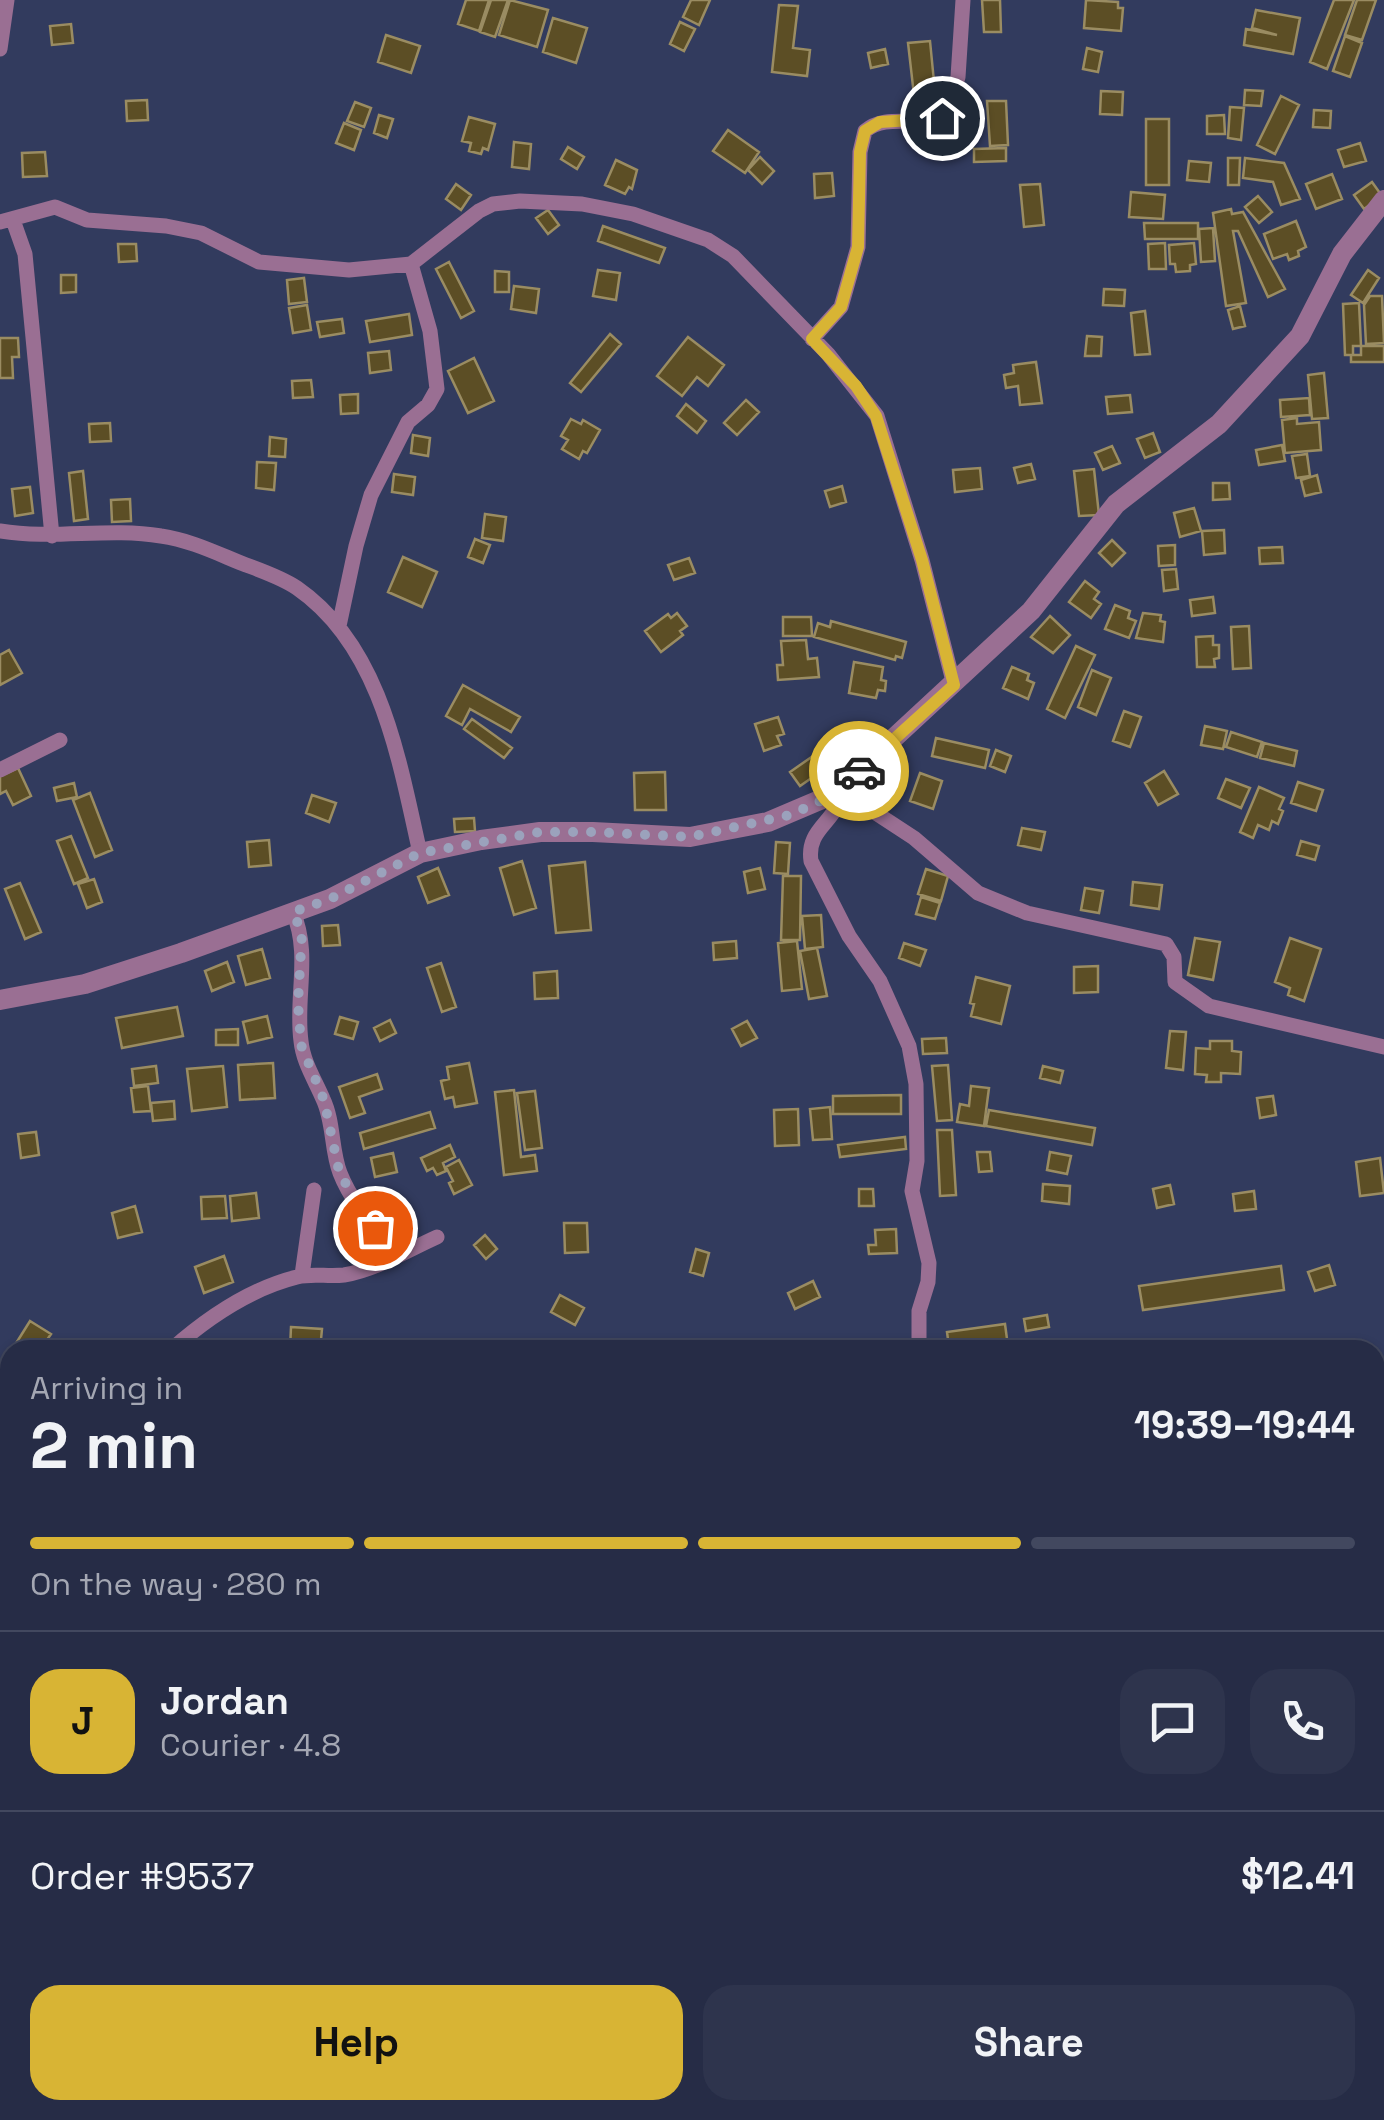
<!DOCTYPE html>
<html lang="en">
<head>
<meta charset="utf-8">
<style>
  :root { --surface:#262c46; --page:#2e344d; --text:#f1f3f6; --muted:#a4a7b3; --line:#42485f; --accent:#d8b434 }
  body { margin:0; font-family:"Space Grotesk",sans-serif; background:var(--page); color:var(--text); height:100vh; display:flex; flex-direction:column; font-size:38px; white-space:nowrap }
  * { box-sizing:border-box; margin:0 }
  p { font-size:32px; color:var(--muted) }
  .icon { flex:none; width:55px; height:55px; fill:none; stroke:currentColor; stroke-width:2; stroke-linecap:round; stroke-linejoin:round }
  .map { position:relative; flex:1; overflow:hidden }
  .sheet { position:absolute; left:0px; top:1340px; width:1385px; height:780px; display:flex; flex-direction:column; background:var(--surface); border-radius:30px 30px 0 0; box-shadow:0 2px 8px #0004,0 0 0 2px var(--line) }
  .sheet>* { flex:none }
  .pin { position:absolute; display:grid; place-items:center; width:85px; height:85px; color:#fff; margin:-42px; border:5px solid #fff; border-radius:50%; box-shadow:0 2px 10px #0007 }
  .courier { position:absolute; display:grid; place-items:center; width:100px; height:100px; margin:-50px; border:8px solid #d8b434; border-radius:50%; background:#fff; color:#222; box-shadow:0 2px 12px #0007 }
  .overview em { font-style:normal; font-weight:700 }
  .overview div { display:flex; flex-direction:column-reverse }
  .overview { display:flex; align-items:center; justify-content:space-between; height:170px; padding:0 30px }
  h1 { font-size:65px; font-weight:700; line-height:75px }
  .bar { display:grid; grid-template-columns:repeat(4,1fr); gap:15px 10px; align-content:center; height:120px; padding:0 30px }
  .bar i { height:12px; border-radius:8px; background:var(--line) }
  .bar .active { background:var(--accent) }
  .bar p { grid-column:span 4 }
  .line { display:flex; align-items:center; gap:25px; padding:0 30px; border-top:2px solid var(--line) }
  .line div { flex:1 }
  .round { display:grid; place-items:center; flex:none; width:105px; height:105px; border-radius:30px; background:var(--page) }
  .button { display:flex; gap:20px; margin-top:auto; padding:20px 30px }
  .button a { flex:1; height:115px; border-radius:30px; background:var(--accent); color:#111; font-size:40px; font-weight:700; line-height:115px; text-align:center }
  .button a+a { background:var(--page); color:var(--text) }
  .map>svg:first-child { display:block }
</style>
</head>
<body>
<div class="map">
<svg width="1384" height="2120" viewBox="0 0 1384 2120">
  <rect width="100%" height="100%" fill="#323b5e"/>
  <path fill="#5c4e25" stroke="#9a8c62" stroke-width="2.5" d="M466,0H489L479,31L458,24Z
    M491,0H508L495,37L480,32Z
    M510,0L548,10L537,47L499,35Z
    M691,0H710L699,25L683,17Z
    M982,0H1000L1001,32H984Z
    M1086,0L1118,2V8H1123L1121,31L1084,28Z
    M1334,0H1354L1327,69L1310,62Z
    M1357,0H1376L1362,40L1345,35Z
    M779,5L798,6L793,48L810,50L807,76L772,72Z
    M1256,10L1300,18L1293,54L1244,45L1246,29L1277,35L1252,28Z
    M553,18L587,28L576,63L543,52Z
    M680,22L695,29L684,51L670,44Z
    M71,24L73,43L52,45L50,26Z
    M386,35L420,46L411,73L378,62Z
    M1345,36L1362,43L1350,77L1333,71Z
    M930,41L936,102L915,104L908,43Z
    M1087,48L1102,52L1098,72L1083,69Z
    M885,49L888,64L871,68L868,53Z
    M1245,90L1263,91L1261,106L1244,105Z
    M1101,91L1123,92L1122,115L1100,114Z
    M1281,96L1299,105L1275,154L1257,145Z
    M147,100L148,120L127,121L126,101Z
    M987,101H1006L1008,145L990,146Z
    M355,102L371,108L364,127L347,121Z
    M1230,107L1244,108L1241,140L1228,138Z
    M1314,110L1331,111L1330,128L1313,127Z
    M379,115L393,119L387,138L374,133Z
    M1224,115L1225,134H1207V116Z
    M469,117L495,124L488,150L483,148L481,154L469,151L471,143L462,141Z
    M1146,119H1169V185H1146Z
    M344,123L361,130L354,150L336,143Z
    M728,130L759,152L745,173L713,151Z
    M514,142L531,144L529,169L512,167Z
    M1360,143L1366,161L1344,167L1338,150Z
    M568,147L584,157L577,169L561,159Z
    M1006,148V161L974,162V149Z
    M45,152L47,176L23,177L22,153Z
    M760,157L774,171L762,184L748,170Z
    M1228,158H1240L1239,185H1228Z
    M1245,158L1284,163L1300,199L1281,205L1273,182L1243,178Z
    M616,160L637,170L632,189L629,187L625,194L605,185Z
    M1189,161L1211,163L1209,182L1187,180Z
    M832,173L834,196L815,198L814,174Z
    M1332,174L1342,199L1316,209L1306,184Z
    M1372,182L1382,196L1364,209L1354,195Z
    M456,184L471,195L461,210L446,199Z
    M1040,184L1044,225L1024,227L1020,185Z
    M1131,192L1165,195L1163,219L1129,217Z
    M1258,196L1272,212L1259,223L1245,207Z
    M1231,209L1232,214L1243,212L1285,289L1268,297L1238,231H1233L1246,303L1226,306L1213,213Z
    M548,210L559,225L548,234L536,218Z
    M1296,221L1306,247L1298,251L1299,256L1289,260L1287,254L1273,259L1264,234Z
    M1144,223H1198V239H1145Z
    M603,226L665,248L659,263L598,241Z
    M1213,228L1215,261L1201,262L1199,229Z
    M1165,243L1166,269H1149L1148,244Z
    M1194,243L1196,264L1190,265V271L1176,272L1175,264H1170L1169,245Z
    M118,244H136L137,261L119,262Z
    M449,262L474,311L461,318L436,269Z
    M598,270L620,273L616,300L593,296Z
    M1368,270L1379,278L1363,303L1351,295Z
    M495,271L509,272V292H495Z
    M61,275H76V292L61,293Z
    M304,278L307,302L289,304L287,280Z
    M514,286L539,289L536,313L511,309Z
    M1104,289L1125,290L1124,306L1103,305Z
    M1370,296H1382L1384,343L1366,344L1364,305Z
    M1359,303L1361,346H1353V355H1345L1343,304Z
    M307,305L311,330L293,333L289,308Z
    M1240,306L1245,326L1233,329L1228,310Z
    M1145,311L1150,354L1135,355L1131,313Z
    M409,314L412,335L370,342L366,321Z
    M342,319L344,333L320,337L317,322Z
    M610,334L621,344L581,392L570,383Z
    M1087,336L1102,337L1101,356H1085Z
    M688,337L724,365L708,386L697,377L682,396L657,376Z
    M0,338H18L19,357H12L13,378H0Z
    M1361,346H1384V362H1351V355H1361Z
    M389,351L391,370L370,373L368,353Z
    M474,358L494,401L468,413L448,371Z
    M1036,362L1042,403L1020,405L1018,386L1006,388L1004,375L1014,373L1013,365Z
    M1324,373L1328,418L1312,419L1308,375Z
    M311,380L313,397L293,398L292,381Z
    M358,394V413L341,414L340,395Z
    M1130,395L1132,412L1108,414L1106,397Z
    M1309,398L1310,415L1281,417L1280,400Z
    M746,400L759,412L737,435L724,423Z
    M686,404L706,421L697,433L677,416Z
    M1297,418V424L1319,422L1321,450L1285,453L1282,420Z
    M571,419L581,424L583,420L600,430L587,453L583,451L579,459L562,449L568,440L561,436Z
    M110,423L111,441L90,442L89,424Z
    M1153,433L1160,452L1145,458L1137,439Z
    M413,435L430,438L428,456L411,453Z
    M270,437L286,439L285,457L269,456Z
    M1282,445L1285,461L1259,465L1256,450Z
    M1112,446L1120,463L1103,470L1095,453Z
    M1307,454L1310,476L1296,478L1292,456Z
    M257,462L276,463L274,490L256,488Z
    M1031,464L1035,479L1018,483L1014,468Z
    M980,468L982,489L955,492L953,470Z
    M1094,469L1099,515L1079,516L1074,471Z
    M83,471L88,519L74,521L69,473Z
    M394,474L415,477L413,495L392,492Z
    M1317,475L1321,492L1305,496L1301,480Z
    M1213,483H1229L1230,499L1213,500Z
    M842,486L846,502L830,507L825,491Z
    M30,487L33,513L15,516L12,489Z
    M130,499L131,521L112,522L111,500Z
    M1194,508L1201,531L1180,537L1174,513Z
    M485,514L506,517L503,541L482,538Z
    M1224,530L1225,553L1204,555L1202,531Z
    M475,539L490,545L483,563L468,557Z
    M1112,540L1125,553L1112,566L1099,553Z
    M1175,545V565L1159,566L1158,546Z
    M1282,547L1283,563L1260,564L1259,548Z
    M403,557L437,572L422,607L388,592Z
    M689,558L695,573L674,580L668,565Z
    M1176,569L1178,589L1164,591L1162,570Z
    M1085,581L1099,592L1094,599L1101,604L1091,618L1069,602Z
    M1213,597L1215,613L1192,616L1190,600Z
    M1115,605L1130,611L1128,618L1136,621L1129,638L1105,629Z
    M677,613L687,626L680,631L683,635L661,652L645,631L668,614L671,618Z
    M1143,613L1161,615L1160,621L1165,622L1163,642L1136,638Z
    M1050,616L1070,635L1053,653L1031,637Z
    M783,617H811L812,636H783Z
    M831,621L906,642L902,658L896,656L895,660L814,637L818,623L830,627Z
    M1249,626L1251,668L1233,669L1231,627Z
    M1213,636V645H1219V658L1214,659L1215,667H1197L1196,637Z
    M806,640L808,659L817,658L819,677L778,680L777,665H783L781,641Z
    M1076,646L1095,655L1065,718L1047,709Z
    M9,650L22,673L0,685V655Z
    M854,662L883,667L881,680L886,681L885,691L878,690L876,698L849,693Z
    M1012,667L1029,674L1027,680L1034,683L1028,699L1003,688Z
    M1092,670L1111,678L1096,715L1078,707Z
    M463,685L520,717L511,732L470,709L462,725L446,716Z
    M1124,711L1141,717L1130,747L1113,741Z
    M778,717L784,734L777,736L781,745L764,751L755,724Z
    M472,719L512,748L504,758L464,729Z
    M1205,726L1227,731L1223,749L1201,745Z
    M1231,732L1262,742L1257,757L1226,747Z
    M936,738L989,750L985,768L932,756Z
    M836,740L846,754L800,786L790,772Z
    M1264,743L1297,751L1294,766L1260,758Z
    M996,750L1011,756L1005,772L990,766Z
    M18,768L31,796L13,805L6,791L0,794V776Z
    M1164,771L1178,794L1158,805L1145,783Z
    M665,772L666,810H635L634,773Z
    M920,773L942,781L933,809L910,801Z
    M1226,779L1250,788L1241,808L1218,798Z
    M1298,782L1323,790L1316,811L1291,803Z
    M74,783L77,797L57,801L54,788Z
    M1259,787L1284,798L1279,809L1283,811L1278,824L1272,821L1269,830L1258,825L1253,838L1240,832Z
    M90,793L112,850L95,857L73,800Z
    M312,795L336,803L329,822L306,813Z
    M474,818L475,831L455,832L454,819Z
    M1022,828L1045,832L1041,850L1018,845Z
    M71,836L88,878L74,884L57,841Z
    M269,840L271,865L249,867L247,842Z
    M1301,841L1319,846L1315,860L1297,855Z
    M776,842L790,843L788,874L774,873Z
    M522,861L536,908L514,915L500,868Z
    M585,862L591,930L556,933L549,866Z
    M438,868L449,895L428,903L418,877Z
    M760,868L765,889L748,893L744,872Z
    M926,869L948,876L941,901L918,894Z
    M783,876H801L800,940H781Z
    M94,879L102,902L87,908L78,884Z
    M1133,882L1162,885L1159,909L1131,905Z
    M20,883L41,932L25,939L5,889Z
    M1085,888L1103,891L1099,913L1081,910Z
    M921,897L940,903L935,919L916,914Z
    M821,915L823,947L805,949L802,916Z
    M338,925L340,945L323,946L322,926Z
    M1195,938L1220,942L1213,980L1188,975Z
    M1290,938L1321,949L1304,1001L1288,995L1290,988L1275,982Z
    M736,941L737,958L714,960L713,943Z
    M797,941L802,989L782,991L778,943Z
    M904,943L926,950L920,966L899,958Z
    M817,948L827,996L809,999L800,951Z
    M262,949L270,978L246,985L238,956Z
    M227,962L234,982L212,991L205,971Z
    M441,963L456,1007L442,1012L427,968Z
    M1098,966V992L1074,993V967Z
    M557,971L558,998L535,999L534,973Z
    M976,977L1010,986L1001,1024L971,1016L974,1004L970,1003Z
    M177,1007L183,1036L122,1048L116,1018Z
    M267,1016L272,1037L248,1043L243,1022Z
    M340,1017L358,1022L353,1039L335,1034Z
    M390,1020L396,1033L380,1041L374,1028Z
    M747,1021L757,1038L741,1046L732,1029Z
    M238,1029V1045H216V1030Z
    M1170,1031L1186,1032L1183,1070L1166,1068Z
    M946,1038L947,1053L923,1054L922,1039Z
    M1210,1041H1232V1051L1241,1052L1240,1074L1221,1073V1082H1206L1207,1075L1195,1074L1196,1048L1210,1049Z
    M273,1063L275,1098L240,1100L238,1065Z
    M469,1063L477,1103L455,1107L453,1097L445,1099L441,1081L449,1079L447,1067Z
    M948,1065L952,1120L937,1121L932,1066Z
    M156,1066L158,1083L134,1086L132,1069Z
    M223,1066L227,1107L192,1111L187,1069Z
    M1043,1066L1063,1071L1060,1083L1040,1078Z
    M377,1074L382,1089L359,1097L365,1113L350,1118L339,1087Z
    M148,1086L151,1111L134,1112L131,1088Z
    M971,1086L989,1088L984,1126L957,1122L960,1104L969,1106Z
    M514,1090L521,1157L535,1155L537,1171L504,1175L495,1092Z
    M535,1091L542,1148L525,1150L517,1093Z
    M901,1095V1114H833V1096Z
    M1273,1096L1276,1115L1260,1118L1257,1098Z
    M174,1101L175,1119L153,1121L151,1103Z
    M830,1107L832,1139L813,1140L810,1109Z
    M798,1109L799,1145L775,1146L774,1110Z
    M989,1110L1095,1128L1092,1145L986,1126Z
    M430,1112L435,1128L364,1149L360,1133Z
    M937,1130H952L956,1195L940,1196Z
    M36,1132L39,1155L21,1158L18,1134Z
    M905,1137L906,1149L840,1157L838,1145Z
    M450,1145L455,1157L443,1163L446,1171L437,1175L433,1168L427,1171L421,1158Z
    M977,1152H990L992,1171L979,1172Z
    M1050,1152L1071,1156L1067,1174L1047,1170Z
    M393,1153L397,1172L375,1177L371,1158Z
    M1380,1158L1384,1193L1360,1196L1356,1162Z
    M459,1160L472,1185L454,1194L449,1183L453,1181L446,1167Z
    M1043,1184L1070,1186L1069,1204L1042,1201Z
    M1170,1185L1174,1204L1157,1208L1153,1189Z
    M859,1189H873L874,1206H859Z
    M1254,1191L1256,1209L1235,1211L1233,1194Z
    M256,1193L259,1218L232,1221L230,1196Z
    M225,1196L227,1218L202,1219L201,1197Z
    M135,1206L142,1232L118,1238L112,1213Z
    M564,1223H587L588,1252L565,1253Z
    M896,1229L897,1253L869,1254L868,1245H876L875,1230Z
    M485,1235L497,1249L486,1259L474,1245Z
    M696,1249L709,1253L703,1276L690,1272Z
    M224,1256L233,1282L204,1293L195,1267Z
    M1329,1265L1335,1285L1315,1291L1308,1272Z
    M1281,1266L1284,1290L1143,1310L1139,1286Z
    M813,1281L820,1297L795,1309L788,1293Z
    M560,1295L584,1308L575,1325L551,1312Z
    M1047,1315L1049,1327L1026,1331L1024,1319Z
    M30,1321L51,1334L40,1350H22L15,1345Z
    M1005,1324L1007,1339L949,1347L947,1332Z
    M291,1327L322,1329L320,1350H290Z
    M445,2110H479L480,2120H445Z
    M518,2110H556V2114L545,2115V2120H531V2116L518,2117Z"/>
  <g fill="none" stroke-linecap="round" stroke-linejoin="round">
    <path stroke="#9a6f93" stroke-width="15" d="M0,49L7,0
      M13,220L25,254L52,536
      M0,222L55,207L87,220L166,226L201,233L259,262L349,270L411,264L479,211L493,204L520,201L582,204L633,214L708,240L733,256L828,354L877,416L922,560L954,685
      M812,339L841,307L858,247L860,152L865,131C889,111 923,131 947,113L958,77L963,0
      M0,531C54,540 108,527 161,536C189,540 214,552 241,563C259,570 281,577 297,588C381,646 399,760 420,853
      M339,626L356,546L371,495L408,422L428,405L437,389L430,331L411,264
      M0,770L60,740
      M846,786L859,802L914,838L978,893L1027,913L1166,944L1174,957L1175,982L1209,1006L1384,1047
      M841,791C838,823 806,827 811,861L849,936L880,981L909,1046L916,1084L917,1161L912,1191L929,1263L928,1282L919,1311V1350
      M293,912C311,954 295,998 301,1041C303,1062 315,1080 323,1099C334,1122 331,1150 340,1173C352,1204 377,1230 397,1256
      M302,1275L314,1190
      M171,1350C207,1318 249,1289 297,1277C312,1273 328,1277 344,1275C375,1270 408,1250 437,1237
      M0,1446L10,1444
      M1375,1483H1384
      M0,1569L10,1556
      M0,1631L10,1633
      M1375,1747L1384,1745
      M1375,1894L1384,1892
      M1174,2110L1190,2120
      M0,2112L12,2120
      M190,2120L202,2110
      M691,2120L704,2110
      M822,2120L823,2110"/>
    <path stroke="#9a6f93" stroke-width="20" d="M0,1000L85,984L181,953L330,899L420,853L481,840L540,832H593L690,837L768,822L841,791L868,762L1031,611L1116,504L1219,424L1300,336L1342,254L1384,200"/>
  </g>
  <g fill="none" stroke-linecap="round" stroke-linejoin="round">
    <path stroke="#9ba2bc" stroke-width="10" stroke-dasharray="0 18" d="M375,1228L354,1199L339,1171L324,1100L301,1045L298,1003L302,933L293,912L330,899L420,853L540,832H593L690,837L790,815L842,791L859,771"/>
    <path stroke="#d8b434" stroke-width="12" d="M859,771L954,685L922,560L876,416L856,386L812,339L841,307L858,247L860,152L865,131L880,122L942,118"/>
  </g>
</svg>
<div class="pin" style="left:375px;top:1228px;background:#ea580c"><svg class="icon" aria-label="bag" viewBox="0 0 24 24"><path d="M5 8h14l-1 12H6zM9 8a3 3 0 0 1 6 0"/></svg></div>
<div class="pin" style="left:942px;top:118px;background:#1f2937"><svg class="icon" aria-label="home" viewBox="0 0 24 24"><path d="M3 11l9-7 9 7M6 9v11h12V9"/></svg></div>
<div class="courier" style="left:859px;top:771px"><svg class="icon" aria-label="car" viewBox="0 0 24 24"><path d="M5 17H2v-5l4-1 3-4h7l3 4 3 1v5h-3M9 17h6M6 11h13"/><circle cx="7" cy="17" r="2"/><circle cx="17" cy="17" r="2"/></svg></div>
<section class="sheet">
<div class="overview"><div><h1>2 min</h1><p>Arriving in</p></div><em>19:39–19:44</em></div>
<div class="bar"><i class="active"></i><i class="active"></i><i class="active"></i><i></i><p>On the way · 280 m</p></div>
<div class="line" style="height:180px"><b class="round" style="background:var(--accent);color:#111">J</b><div><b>Jordan</b><p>Courier · 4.8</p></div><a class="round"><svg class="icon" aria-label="chat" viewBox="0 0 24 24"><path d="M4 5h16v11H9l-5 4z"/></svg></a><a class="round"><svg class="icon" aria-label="phone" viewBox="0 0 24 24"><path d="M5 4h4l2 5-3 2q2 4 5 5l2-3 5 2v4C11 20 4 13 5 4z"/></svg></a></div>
<div class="line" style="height:130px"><div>Order #9537</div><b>$12.41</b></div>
<div class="button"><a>Help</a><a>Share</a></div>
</section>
</div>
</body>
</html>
